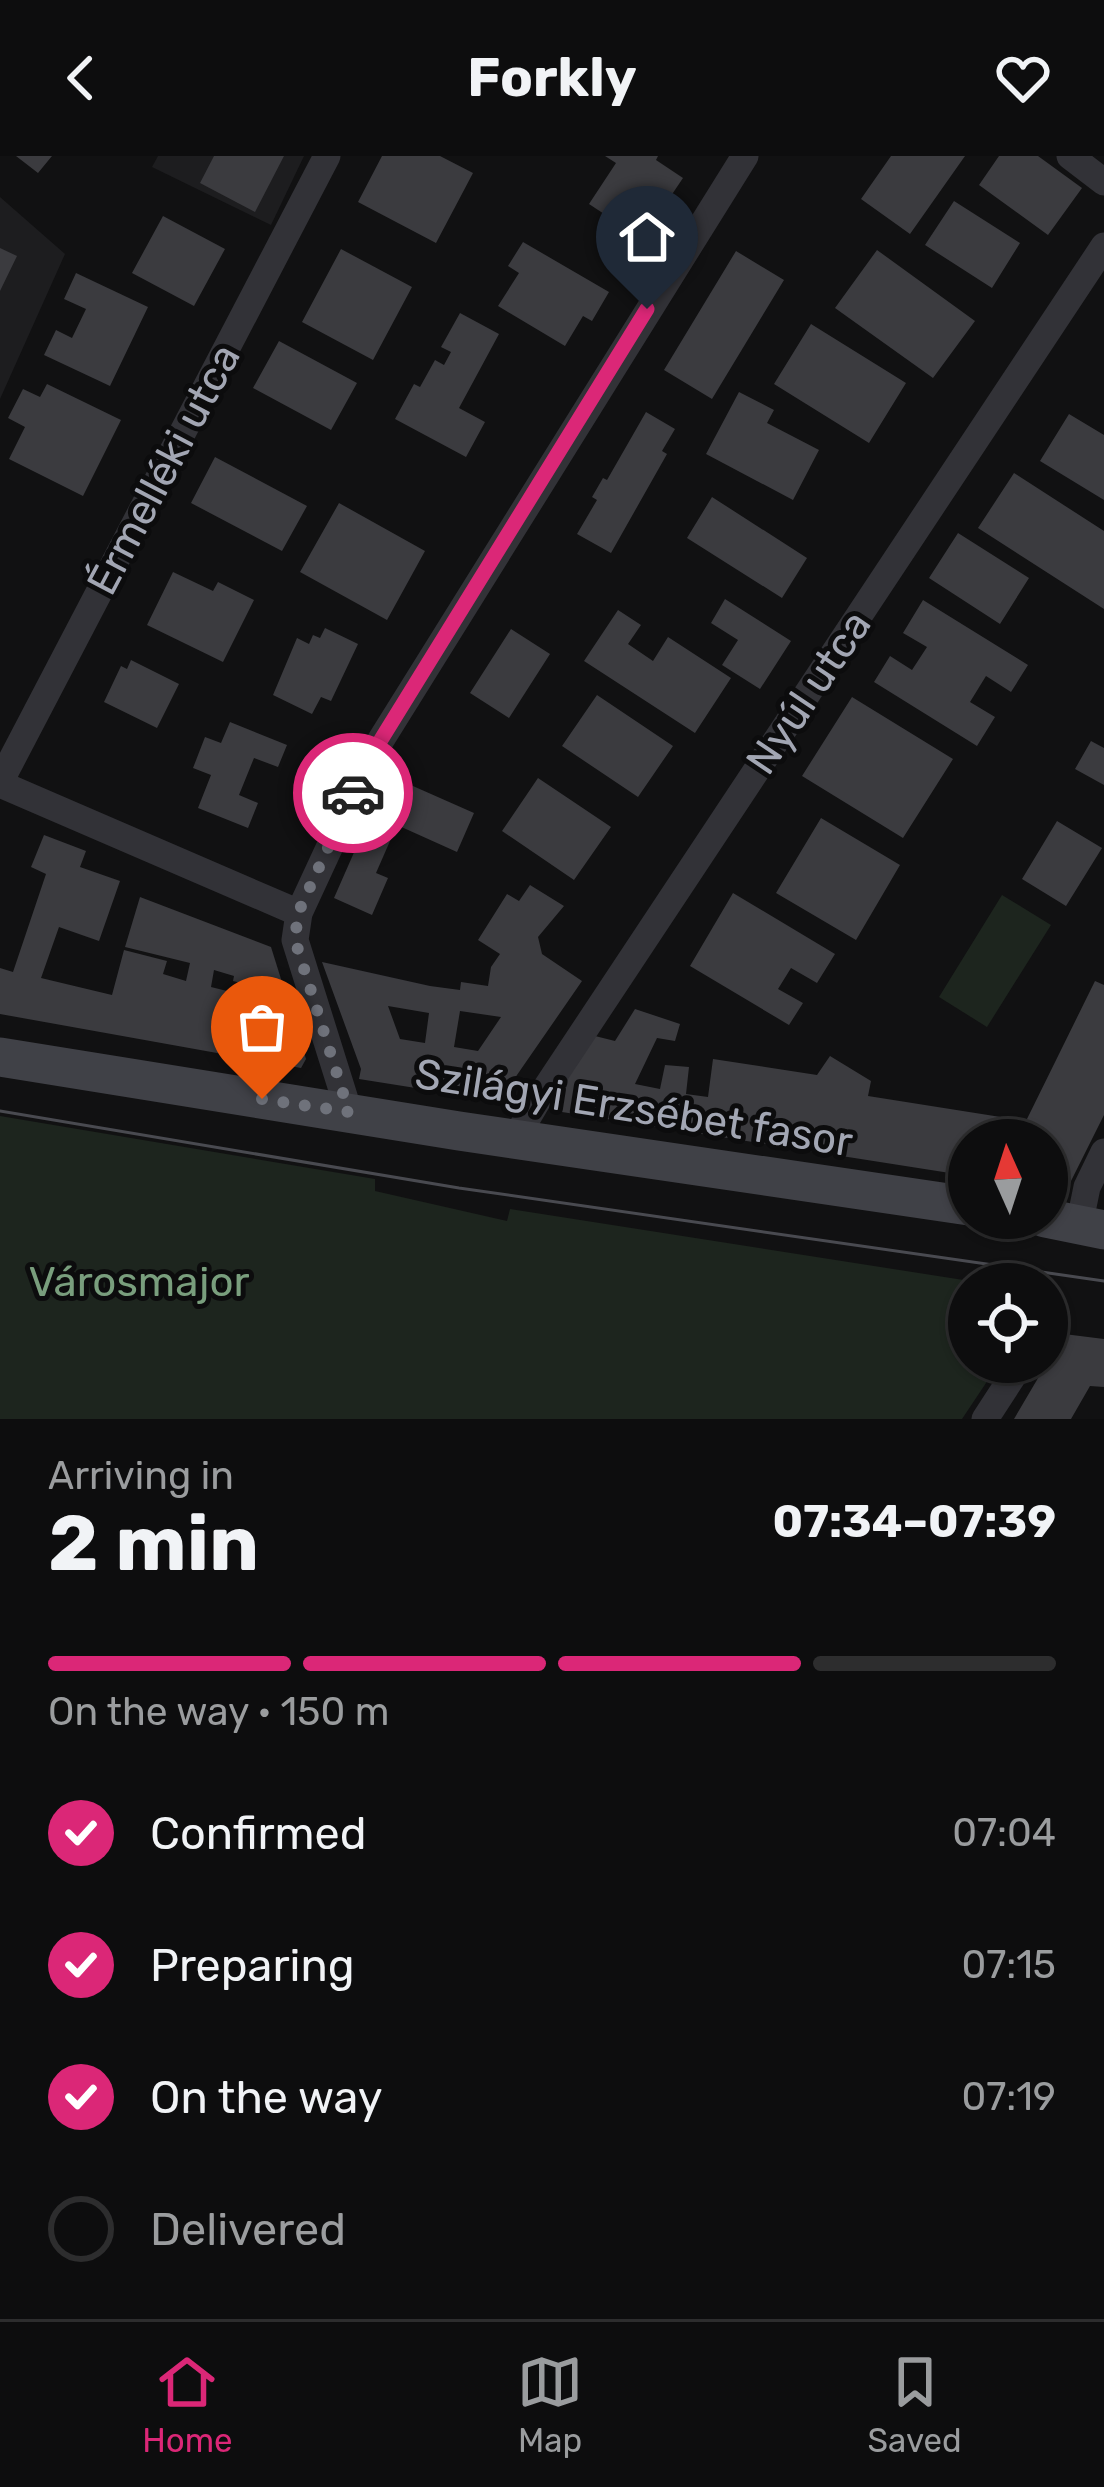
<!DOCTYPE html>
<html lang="en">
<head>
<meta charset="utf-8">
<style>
  :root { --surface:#0d0d0e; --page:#161617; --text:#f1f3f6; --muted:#9a9c9e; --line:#2d2d2e; --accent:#db2777 }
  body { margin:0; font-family:Rubik,sans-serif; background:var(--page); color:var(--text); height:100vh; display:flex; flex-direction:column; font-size:45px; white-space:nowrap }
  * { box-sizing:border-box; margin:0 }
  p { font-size:39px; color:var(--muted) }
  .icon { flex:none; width:66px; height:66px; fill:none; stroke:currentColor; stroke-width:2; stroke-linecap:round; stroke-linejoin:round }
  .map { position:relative; height:1263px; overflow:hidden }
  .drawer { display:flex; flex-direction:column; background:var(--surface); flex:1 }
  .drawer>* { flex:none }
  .needle { width:78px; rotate:357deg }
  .buttons { position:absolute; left:948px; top:963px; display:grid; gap:24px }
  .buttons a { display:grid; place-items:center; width:120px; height:120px; border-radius:50%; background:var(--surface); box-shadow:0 3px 9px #0004,0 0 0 3px var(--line); font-size:60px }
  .pin { position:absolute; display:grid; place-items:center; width:102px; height:102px; color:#fff; margin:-123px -51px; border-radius:50% 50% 50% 0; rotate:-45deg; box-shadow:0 0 12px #0007 }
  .pin .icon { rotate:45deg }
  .courier { position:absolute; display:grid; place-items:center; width:120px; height:120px; margin:-60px; border:9px solid #db2777; border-radius:50%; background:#fff; color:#222; box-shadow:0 3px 15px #0007 }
  .head em { font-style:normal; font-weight:700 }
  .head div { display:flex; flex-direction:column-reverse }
  .head { display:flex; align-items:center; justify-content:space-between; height:204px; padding:0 48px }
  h1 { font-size:78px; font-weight:700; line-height:90px }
  .bar { display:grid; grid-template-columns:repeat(4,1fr); gap:18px 12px; align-content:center; height:144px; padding:0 48px }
  .bar i { height:15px; border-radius:9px; background:var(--line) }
  .bar .selected { background:var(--accent) }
  .bar p { grid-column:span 4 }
  ol { padding:0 48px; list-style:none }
  li { display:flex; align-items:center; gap:36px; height:132px }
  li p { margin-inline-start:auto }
  li .icon { padding:12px; border-radius:50%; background:var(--accent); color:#fff; stroke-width:4 }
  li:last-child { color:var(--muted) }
  li i { width:66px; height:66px; border:6px solid var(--line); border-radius:50% }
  header { display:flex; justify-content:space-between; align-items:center; height:156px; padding:0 48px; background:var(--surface); font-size:54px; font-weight:700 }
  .menu { display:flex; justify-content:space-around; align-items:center; height:168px; border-top:3px solid var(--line); background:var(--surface); font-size:33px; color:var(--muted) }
  .menu a { display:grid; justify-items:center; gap:6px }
  .menu .selected { color:var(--accent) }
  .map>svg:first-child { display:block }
</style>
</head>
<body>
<header><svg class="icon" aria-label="back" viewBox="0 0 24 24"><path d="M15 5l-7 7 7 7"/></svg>Forkly<svg class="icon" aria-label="heart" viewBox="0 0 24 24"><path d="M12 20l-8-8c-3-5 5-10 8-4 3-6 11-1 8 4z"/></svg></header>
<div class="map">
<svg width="1104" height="1263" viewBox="0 0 1104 1263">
  <rect width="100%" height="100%" fill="#111112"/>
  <path fill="#1d1d1f" d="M158,0H304L271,69L152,11Z
    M0,41L65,98L0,243Z"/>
  <path fill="#1d251e" d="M1002,739L1051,769L987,871L939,841Z
    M0,960L375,1023V1035L507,1065L510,1053L989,1128H969V1206H1000L962,1263H0Z"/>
  <path fill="#3b3b3f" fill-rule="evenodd" d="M16,0H52L38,17Z
    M214,0H284L255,56L200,27Z
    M382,0H440L473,17L436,87L358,46Z
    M605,0H658L656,4L683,22L642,83L589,48L616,7Z
    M891,0H965L910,78L861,43Z
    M999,0H1038L1082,32L1048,79L979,29Z
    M954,45L1020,87L992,132L925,89Z
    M163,60L225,93L194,150L132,117Z
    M523,86L609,136L592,165L583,160L565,190L498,150L519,117L508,110Z
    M0,92L17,100L0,135Z
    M341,93L412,131L373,204L302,166Z
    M877,94L975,165L933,222L835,152Z
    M736,95L784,124L712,243L664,214Z
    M76,117L148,151L110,230L44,199L56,174L72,182L86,153L64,143Z
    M460,157L499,178L459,252L485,266L466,301L395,263L414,228L420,231L435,204L444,209L451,196L441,191Z
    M811,168L906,227L869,287L774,228Z
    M279,185L357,227L331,274L253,232Z
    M47,228L121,264L83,340L9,303L25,271L8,262L23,233L40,241Z
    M739,236L774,254L767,267L819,294L793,344L706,298Z
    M646,256L675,273L662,295L667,298L611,397L577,378L597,344L592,341L603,322L607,324Z
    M1069,258L1104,279V344L1040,305Z
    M215,301L307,350L282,395L191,347Z
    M1014,317L1104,375V453L978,372Z
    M712,341L807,402L782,442L687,382Z
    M339,347L425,395L387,464L300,416Z
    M958,377L1029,422L1000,468L929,422Z
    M173,416L213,435L218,426L254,444L223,506L147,469Z
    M725,443L791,485L760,533L722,509L738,484L711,467Z
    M923,444L1028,509L1011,536L986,520L970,546L995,561L977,590L874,526L890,500L912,514L927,491L903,477Z
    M618,454L641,469L628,488L653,505L668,481L731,522L695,577L584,505Z
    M325,472L358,488L331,545L321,541L312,558L273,539L297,482L309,488L313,479L320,482Z
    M511,473L550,498L509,562L470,537Z
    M131,504L179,528L157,572L104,546L121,510L127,513Z
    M597,539L673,590L638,641L562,590Z
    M852,541L953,603L903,682L802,620Z
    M230,566L287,589L278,611L254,602L239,639L258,647L248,672L198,652L211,619L193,612L205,581L221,587Z
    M1091,585L1104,592V629L1075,613Z
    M388,619L474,657L457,696L397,669L376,717L388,722L372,759L334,742Z
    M538,622L611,671L574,724L502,675Z
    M821,662L900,709L856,784L776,737Z
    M1057,665L1102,692L1066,750L1022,723Z
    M44,679L86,695L80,711L120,725L99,785L59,771L41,822L112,839L124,794L167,805L163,818L186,825L190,807L125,791L140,741L271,791L306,903L301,912L0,858V812L13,816L46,718L31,711ZM214,814L234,820L233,825L257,831L254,851L225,843L227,835L211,831Z
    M530,729L564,750L538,781L542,798L582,825L506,935L485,943L359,923L361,913L322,806L430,830L460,834L461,826L488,830L491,811L500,798L478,784L507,738L519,745ZM388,850L429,857L425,887L400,883ZM460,855L501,861L478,895L454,891Z
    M733,737L835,798L817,827L791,812L778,833L803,847L789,869L690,810Z
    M1095,825L1104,829V959L1066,1035L1047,1032V984H969V1020L562,956L554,943L595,880L615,885L635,853L680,868L675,885L657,882L635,928L660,933L665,909L689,911L686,938L708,941L713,903L817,919L830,900L871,925L868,940L1026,965Z
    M1064,1178L1104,1183V1231L1090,1230L1071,1263H1014Z"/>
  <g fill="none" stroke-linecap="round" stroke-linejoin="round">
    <path stroke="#323237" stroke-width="27" d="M1070,0L1104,26
      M0,626L327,0
      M0,628L299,757
      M349,956L295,784L299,757L374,595L745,0
      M515,983L538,944L1104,90
      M1079,1070L1087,1031L1104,996
      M1047,1167L1052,1159
      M985,1263L1022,1206"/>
    <path stroke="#404147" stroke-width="39" d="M0,901L459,975L969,1050
      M1045,1062L1104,1074"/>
    <path stroke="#494a50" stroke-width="3" d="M0,955L459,1032L1104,1125"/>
  </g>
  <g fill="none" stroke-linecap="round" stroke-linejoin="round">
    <path stroke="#6f727b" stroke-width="12" stroke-dasharray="0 21.6" d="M262,943L349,956L295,784L298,757L353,637"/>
    <path stroke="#db2777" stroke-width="15" d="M353,637L374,595L647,153"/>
  </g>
  <g text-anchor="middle" stroke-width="10" stroke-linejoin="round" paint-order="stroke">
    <g font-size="42" fill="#a2a6b3" stroke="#0c0c0d">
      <text transform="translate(163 313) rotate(-62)" y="15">Érmelléki utca</text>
      <text transform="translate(808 536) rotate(-56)" y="15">Nyúl utca</text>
      <text transform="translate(634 951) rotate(9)" y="15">Szilágyi Erzsébet fasor</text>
    </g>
    <g font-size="42" fill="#799e7d" stroke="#0c0c0d">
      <text x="139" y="1140">Városmajor</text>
    </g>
  </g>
</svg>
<div class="buttons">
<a><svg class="needle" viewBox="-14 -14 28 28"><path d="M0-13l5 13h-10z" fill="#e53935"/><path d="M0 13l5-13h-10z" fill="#9a9c9e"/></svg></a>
<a><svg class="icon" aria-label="locate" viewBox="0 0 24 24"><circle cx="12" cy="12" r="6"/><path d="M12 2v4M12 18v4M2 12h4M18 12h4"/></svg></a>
</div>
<div class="pin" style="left:262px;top:943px;background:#ea580c"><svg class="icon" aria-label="bag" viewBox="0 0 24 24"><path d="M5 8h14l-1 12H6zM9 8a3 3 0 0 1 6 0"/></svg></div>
<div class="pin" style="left:647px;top:153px;background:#1f2937"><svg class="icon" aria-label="home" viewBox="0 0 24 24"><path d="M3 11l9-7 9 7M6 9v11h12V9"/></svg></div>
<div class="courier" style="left:353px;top:637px"><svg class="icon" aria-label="car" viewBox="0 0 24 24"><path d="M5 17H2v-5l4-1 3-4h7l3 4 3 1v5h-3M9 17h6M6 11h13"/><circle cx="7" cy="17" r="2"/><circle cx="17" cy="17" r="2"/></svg></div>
</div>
<section class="drawer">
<div class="head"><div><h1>2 min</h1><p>Arriving in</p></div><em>07:34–07:39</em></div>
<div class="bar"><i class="selected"></i><i class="selected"></i><i class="selected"></i><i></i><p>On the way · 150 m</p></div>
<ol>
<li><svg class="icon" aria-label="check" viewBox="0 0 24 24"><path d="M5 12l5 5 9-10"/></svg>Confirmed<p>07:04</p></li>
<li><svg class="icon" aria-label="check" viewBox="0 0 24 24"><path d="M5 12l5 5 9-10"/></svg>Preparing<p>07:15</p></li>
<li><svg class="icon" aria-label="check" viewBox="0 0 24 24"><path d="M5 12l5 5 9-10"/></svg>On the way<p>07:19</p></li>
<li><i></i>Delivered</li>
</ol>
</section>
<nav class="menu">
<a class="selected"><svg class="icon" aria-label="home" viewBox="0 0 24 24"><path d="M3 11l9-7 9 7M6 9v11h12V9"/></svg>Home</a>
<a><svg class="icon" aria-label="map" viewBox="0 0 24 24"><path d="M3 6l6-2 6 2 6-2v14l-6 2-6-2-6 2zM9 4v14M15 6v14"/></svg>Map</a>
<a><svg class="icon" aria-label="saved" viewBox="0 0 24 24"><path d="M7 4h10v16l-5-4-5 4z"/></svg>Saved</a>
</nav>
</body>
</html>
